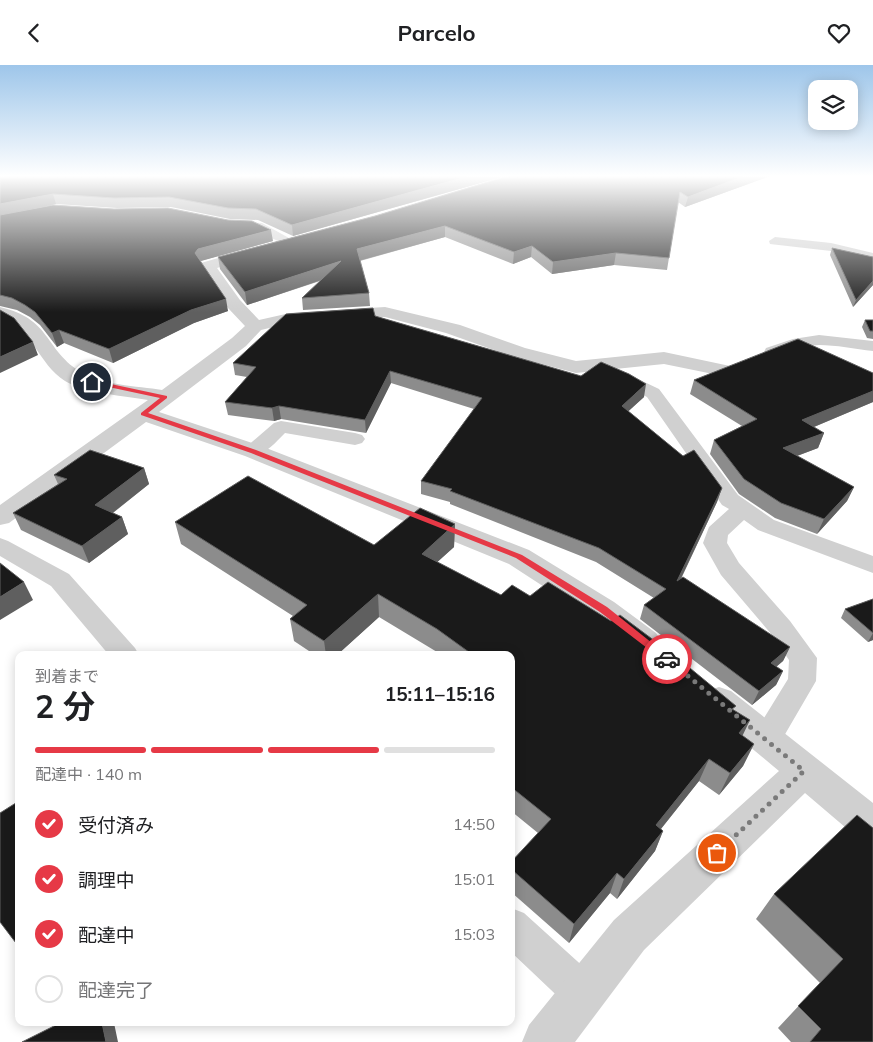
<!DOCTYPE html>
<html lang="ja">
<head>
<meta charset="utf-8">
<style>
  :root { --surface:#fff; --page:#f6f6f6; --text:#202124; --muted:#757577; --line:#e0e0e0; --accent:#e63946 }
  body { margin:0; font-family:Mulish,"Noto Sans JP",sans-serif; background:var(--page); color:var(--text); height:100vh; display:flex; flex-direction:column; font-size:19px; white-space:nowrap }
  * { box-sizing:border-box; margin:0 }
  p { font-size:16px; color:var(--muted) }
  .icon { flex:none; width:28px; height:28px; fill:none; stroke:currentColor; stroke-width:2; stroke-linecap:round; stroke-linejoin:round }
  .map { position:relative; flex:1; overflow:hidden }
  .drawer { position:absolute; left:15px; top:586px; width:500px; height:375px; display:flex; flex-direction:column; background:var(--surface); border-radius:10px; box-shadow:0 2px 12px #0003 }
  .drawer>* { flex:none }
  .buttons { position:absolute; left:808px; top:15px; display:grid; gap:10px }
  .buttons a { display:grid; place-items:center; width:50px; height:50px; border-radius:10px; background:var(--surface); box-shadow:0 2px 12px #0003; font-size:25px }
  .pin { position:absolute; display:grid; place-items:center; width:42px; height:42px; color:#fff; margin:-21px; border:2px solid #fff; border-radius:50%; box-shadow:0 1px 5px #0007 }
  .courier { position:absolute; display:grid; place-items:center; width:50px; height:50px; margin:-25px; border:4px solid #e63946; border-radius:50%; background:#fff; color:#222; box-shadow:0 1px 6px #0007 }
  .overview em { font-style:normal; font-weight:700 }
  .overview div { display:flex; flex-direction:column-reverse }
  .overview { display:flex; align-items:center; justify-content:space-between; height:85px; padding:0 20px }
  h1 { font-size:32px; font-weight:700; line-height:38px }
  .bar { display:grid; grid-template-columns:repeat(4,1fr); gap:8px 5px; align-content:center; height:60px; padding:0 20px }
  .bar i { height:6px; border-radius:4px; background:var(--line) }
  .bar .current { background:var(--accent) }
  .bar p { grid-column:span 4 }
  ol { padding:0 20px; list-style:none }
  li { display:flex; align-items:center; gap:15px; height:55px }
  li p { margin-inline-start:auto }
  li .icon { padding:5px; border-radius:50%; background:var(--accent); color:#fff; stroke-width:4 }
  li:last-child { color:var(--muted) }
  li i { width:28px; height:28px; border:2px solid var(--line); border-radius:50% }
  header { display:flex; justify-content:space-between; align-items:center; height:65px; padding:0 20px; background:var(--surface); font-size:22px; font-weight:700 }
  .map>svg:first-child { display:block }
</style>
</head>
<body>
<header><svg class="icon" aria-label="back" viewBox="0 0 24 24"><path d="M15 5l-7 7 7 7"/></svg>Parcelo<svg class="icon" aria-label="heart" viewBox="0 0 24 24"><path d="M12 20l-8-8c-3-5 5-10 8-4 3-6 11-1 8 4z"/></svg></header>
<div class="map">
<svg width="873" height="977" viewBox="0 0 873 977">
  <rect width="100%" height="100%" fill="#fff"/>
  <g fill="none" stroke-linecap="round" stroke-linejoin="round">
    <path fill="#d0d0d0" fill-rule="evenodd" d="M775,172L831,178L873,188V196L831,186L770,179L769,176Z
      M819,270L873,276V286C855,284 836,280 819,280C801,280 782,295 766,291L764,287L766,283L793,274Z
      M617,304L659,324L738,430L774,455L873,491V508L758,465L744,455L728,470L727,478L739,498L790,556L817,593L816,616L777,683L766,687L755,683L751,674L788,614L789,595L772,570L721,510L703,478L709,462L729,444L722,440L647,332L611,313L608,309L611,305Z
      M281,356L355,368L362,370L365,374L362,378L355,380L285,368C274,379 262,394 246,390L243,386L246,382L274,358Z
      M0,473L8,476L69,509L135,583L139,590H109L51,521L0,491Z
      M511,843L524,848L598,915L604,929L598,943L584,949L570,943L511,887Z"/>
    <path fill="#d0d0d0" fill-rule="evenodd" d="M236,156L262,158L298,178L291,182L254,165L231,163L229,160L231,157Z
      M256,182L261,184L264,187L261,190L217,203L240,235L259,255L290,248L385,242L460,260L525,283L576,296L664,287L730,301L733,305L730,309L723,311L664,299L576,308L511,291L446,268L385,252L290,258L261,265L246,281L159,347L261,381L529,485L614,537L656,568L661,576L656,584L645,588L634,584L592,553L509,499L245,391L146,357L9,458L0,460V440L148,335C124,331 86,328 65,316C38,299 33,263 0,253V242C51,254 44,283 79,306C99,320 138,321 162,325L232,273L245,261L228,243L199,201L201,198Z
      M719,622L731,626L873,738V779L859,774L805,728L644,885L575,977H522L529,960L614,855L779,706L707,646L702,636L707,626Z"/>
  </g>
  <path fill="#8c8c8c" d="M509,110L293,171L258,155L230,154L171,142L117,143L56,139L30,144L273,176L200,196L228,246L194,258L113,298L64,278L57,282L40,260L30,252L17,245L0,241V112Z
    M511,110H773L685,142L678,137L667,205L614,200L552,209L531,192L513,199L445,172L360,196L369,228L370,241L303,245L302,233L320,216L247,240L220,204L218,192L375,151Z
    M832,183L873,192V220L853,242L830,190Z
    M375,251L644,332L628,346L722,423L717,437L681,514L790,582L783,596L776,602L783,606L776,620L752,640L640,554L644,540L654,533L596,497L450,439V437L421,429V416L474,344L391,318L366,368L281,354L274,356L228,350L225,337L247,312L235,310L233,298Z
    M865,255H873V274L867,273L862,262Z
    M873,308V337L814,362L824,368L818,383L797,391L854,422L847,436L817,469L775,453L739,429L710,389L714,375L742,361L690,329L694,315Z
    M144,403L149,419L113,448L122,452L128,469L89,498L21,465L13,448L58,419L54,410Z
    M175,457L374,480L455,459L454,482L437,497L501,530L530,531L734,645L742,671L754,679L743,701L719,730L699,716L661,764L663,766L655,786L617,834L610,828L569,878L511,827V797L538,768L511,746V590H442L379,552L337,590H315L294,576L290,554L293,551L181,479Z
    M873,534V575L868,577L841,553L845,544Z
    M873,763V977H791L778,963L820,918L756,854L774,829Z"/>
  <path fill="#5f5f5f" d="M473,110H509L293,171L292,160Z
    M747,110H773L685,142L688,132Z
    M53,129L56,139L0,151V139Z
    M445,161V172L358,196L357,184Z
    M271,165L273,176L201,196L195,188L198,184Z
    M532,181L531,192L513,199L514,187Z
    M616,188L614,200L552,209L553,197Z
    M341,196L342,208L247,240L245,227Z
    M873,216V220L853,242L856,235Z
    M226,234L228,246L194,258L113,298L109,284L191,245Z
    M59,265L64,278L57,282L52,268Z
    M33,277L38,290L0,308V292Z
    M390,306L391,318L366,368L365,355Z
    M646,319L644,332L620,354L622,341Z
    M873,326V337L797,369L802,355Z
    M279,341L281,354L274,356L272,343Z
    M824,368L818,383L778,398L783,383Z
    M144,403L149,419L101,457L95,440Z
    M854,422L847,436L817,469L824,454Z
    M722,423L717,437L673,530L677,516Z
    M122,452L128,469L89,498L82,481Z
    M455,459L454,482L422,511V489Z
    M24,517L33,535L0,555V532Z
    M378,529L379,552L337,590H326L324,576Z
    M873,568V575L868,577Z
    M790,582L783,596L764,612L771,598Z
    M783,606L776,620L752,640L759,626Z
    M750,655L739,678V668Z
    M754,679L743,701L719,730L730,708Z
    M709,694L699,716L648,780L656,760Z
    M663,766L655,786L617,834L624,814Z
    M617,808L610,828L569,878L574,859Z
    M102,958H114L118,977H106Z"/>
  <path fill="#1a1a1a" stroke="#5f5f5f" d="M8,110H473L292,160L256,144L228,143L169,132L114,133L53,129L0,139V112Z
    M511,110H747L688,132L680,127L669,193L616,188L553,197L532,181L514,187L445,161L357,184L369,228L302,233L341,196L245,227L218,192L375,151Z
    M53,140L114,144L168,143L228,155L252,156L271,165L198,184L195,188L226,234L191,245L109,284L59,265L52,268L35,247L25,240L12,233L0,230V150Z
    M832,183L873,192V216L856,235Z
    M373,243L375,251L581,311L601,297L629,309L646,319L622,341L683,391L694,385L722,423L677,516L683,512L790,582L771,598L783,606L759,626L644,540L666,524L599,483L450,426L452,424L421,416L482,333L390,306L365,355L279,341L272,343L225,337L256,302L233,298L286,249Z
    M0,245L14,253L33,277L0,292Z
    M865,255H873V266H870Z
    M798,274L873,308V326L802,355L824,368L783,383L854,422L824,454L781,438L744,414L714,375L757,354L694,315Z
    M90,385L144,403L95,440L122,452L82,481L13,448L67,414L54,410Z
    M248,411L374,480L420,443L455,459L422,489L501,530L512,520L530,531L548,517L611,556L620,550L679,594L736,641L732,644L750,655L739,668L754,679L730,708L709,694L656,760L663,766L624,814L617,808L574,859L511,804V797L551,754L511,722V590H473L437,564L378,529L324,576L290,554L307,540L175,457Z
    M0,498L24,517L0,532Z
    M873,534V568L845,544Z
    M19,736V882L0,857V748Z
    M857,750L873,763V977H810L821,964L798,941L843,894L774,829Z
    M60,958H102L106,977H22Z"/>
  <linearGradient id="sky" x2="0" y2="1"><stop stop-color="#9ec6ea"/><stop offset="0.45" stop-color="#fff"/><stop offset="1" stop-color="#fff" stop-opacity="0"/></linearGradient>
  <rect width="873" height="247" fill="url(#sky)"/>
  <path fill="#e63946" d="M92,315L167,331V333L148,348L256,385L522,490L607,542L672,594L671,596H664L600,547L516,493L251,388L141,350V348L160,333L90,318Z"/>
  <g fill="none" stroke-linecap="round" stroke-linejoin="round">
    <path stroke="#7a7a7a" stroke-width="5" stroke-dasharray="0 9" d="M667,594L804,706L717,788"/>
  </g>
</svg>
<div class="buttons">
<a><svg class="icon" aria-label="layers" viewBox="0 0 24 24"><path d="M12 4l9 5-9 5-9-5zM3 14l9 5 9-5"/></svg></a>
</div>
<div class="pin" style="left:717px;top:788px;background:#ea580c"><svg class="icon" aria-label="bag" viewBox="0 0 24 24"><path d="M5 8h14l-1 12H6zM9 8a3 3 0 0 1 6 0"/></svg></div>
<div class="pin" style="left:92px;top:317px;background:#1f2937"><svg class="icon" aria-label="home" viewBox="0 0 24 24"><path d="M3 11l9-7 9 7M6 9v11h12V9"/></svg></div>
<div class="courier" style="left:667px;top:594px"><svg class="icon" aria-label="car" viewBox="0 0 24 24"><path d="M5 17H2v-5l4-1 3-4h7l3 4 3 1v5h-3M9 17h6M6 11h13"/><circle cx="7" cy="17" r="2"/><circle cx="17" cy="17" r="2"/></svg></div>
<section class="drawer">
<div class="overview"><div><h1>2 分</h1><p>到着まで</p></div><em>15:11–15:16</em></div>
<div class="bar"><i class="current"></i><i class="current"></i><i class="current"></i><i></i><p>配達中 · 140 m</p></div>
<ol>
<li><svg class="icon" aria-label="check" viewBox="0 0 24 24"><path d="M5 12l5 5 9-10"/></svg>受付済み<p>14:50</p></li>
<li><svg class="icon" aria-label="check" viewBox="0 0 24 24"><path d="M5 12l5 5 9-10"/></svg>調理中<p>15:01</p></li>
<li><svg class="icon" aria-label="check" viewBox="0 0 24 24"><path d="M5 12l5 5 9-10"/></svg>配達中<p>15:03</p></li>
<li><i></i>配達完了</li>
</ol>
</section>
</div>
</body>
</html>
